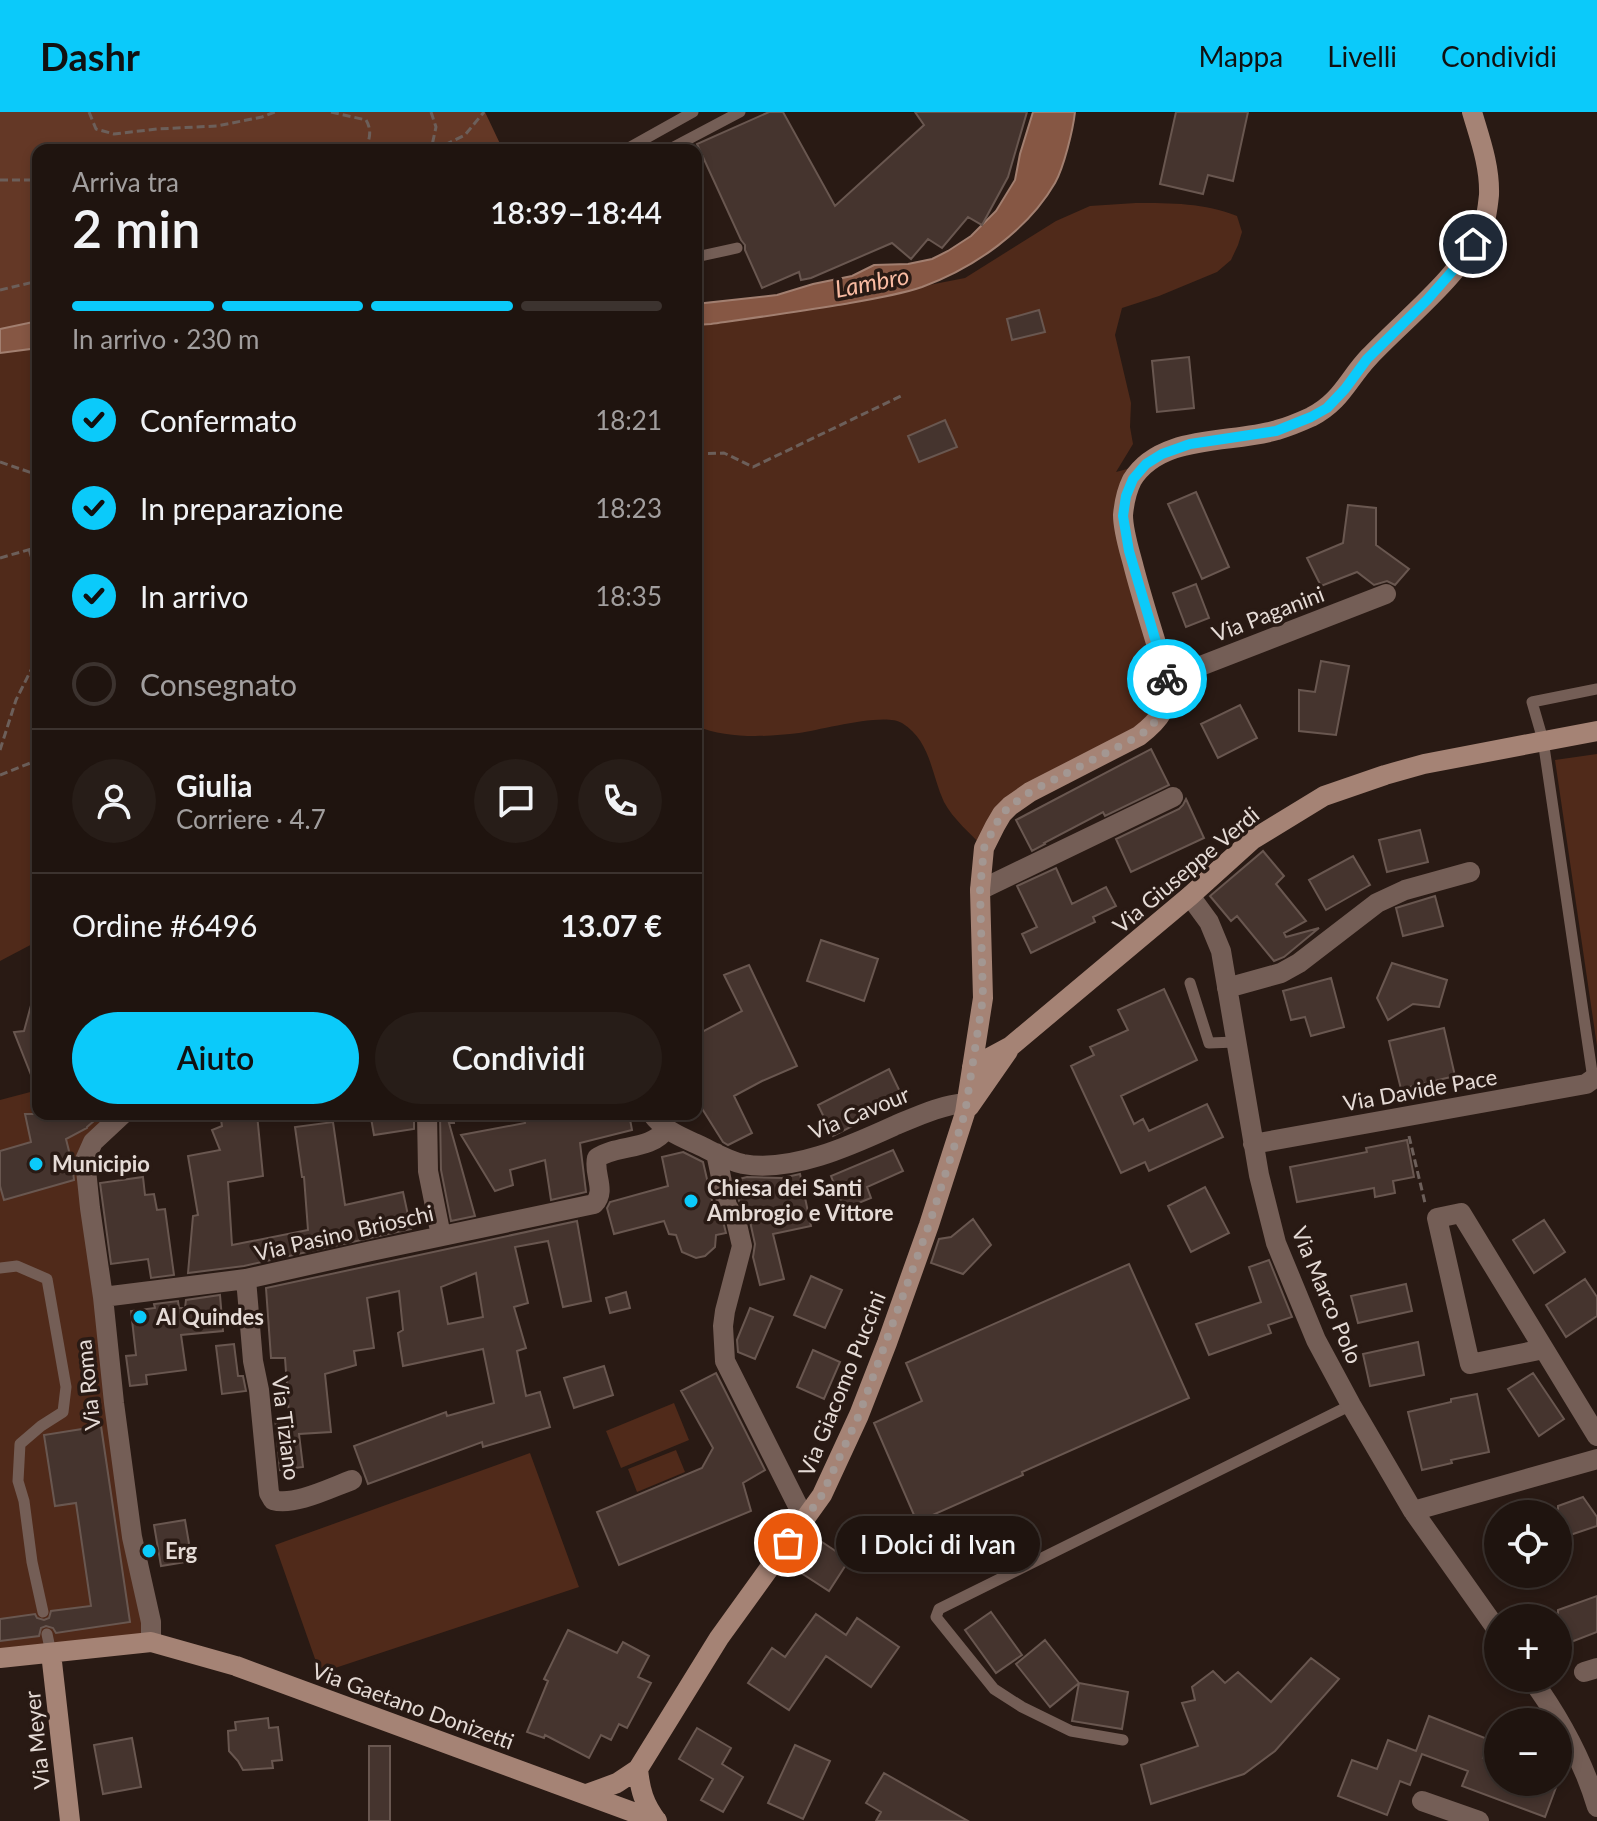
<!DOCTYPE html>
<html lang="it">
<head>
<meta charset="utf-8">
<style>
  :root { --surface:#1f140f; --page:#271d18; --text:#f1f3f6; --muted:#a19e9e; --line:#3c332f; --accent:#0bcafa }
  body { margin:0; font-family:Lato,sans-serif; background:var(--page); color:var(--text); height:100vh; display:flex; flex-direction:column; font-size:30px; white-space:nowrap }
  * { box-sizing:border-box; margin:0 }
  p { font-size:26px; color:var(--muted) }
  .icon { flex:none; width:44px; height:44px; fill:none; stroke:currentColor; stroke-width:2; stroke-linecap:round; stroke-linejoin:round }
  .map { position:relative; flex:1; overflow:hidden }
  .panel { position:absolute; left:32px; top:32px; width:670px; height:976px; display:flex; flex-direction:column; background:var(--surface); border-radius:16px; box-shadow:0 4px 12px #0003,0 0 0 2px var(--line) }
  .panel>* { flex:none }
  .buttons { position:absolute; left:1484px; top:1388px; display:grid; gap:16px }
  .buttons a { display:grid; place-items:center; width:88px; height:88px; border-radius:50%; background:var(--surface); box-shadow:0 4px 12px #0003,0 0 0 2px var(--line); font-size:40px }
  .pin { position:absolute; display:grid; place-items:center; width:68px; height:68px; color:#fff; margin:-34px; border:4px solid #fff; border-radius:50%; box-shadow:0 2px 8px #0007 }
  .courier { position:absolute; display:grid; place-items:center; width:80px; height:80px; margin:-40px; border:6px solid #0bcafa; border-radius:50%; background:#fff; color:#222; box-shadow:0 2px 10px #0007 }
  .bubble { position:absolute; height:56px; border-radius:28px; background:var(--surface); box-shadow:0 4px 12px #0003,0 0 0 2px var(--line); font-size:26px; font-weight:600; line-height:56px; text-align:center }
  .summary em { font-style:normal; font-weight:600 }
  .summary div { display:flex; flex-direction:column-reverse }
  .summary { display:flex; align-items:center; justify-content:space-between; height:136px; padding:0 40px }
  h1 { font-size:52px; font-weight:600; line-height:60px }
  .bar { display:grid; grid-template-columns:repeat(4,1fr); gap:12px 8px; align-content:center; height:96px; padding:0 40px }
  .bar i { height:10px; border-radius:6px; background:var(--line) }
  .bar .current { background:var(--accent) }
  .bar p { grid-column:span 4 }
  .line { display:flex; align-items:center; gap:20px; padding:0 40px; border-top:2px solid var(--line) }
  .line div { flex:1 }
  .round { display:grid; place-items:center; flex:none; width:84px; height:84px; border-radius:42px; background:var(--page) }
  ol { padding:0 40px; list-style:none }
  li { display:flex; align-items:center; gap:24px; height:88px }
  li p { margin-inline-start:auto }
  li .icon { padding:8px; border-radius:50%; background:var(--accent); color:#111; stroke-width:4 }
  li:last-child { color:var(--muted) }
  li i { width:44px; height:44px; border:4px solid var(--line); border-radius:50% }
  .primary-button { display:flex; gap:16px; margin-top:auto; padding:16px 40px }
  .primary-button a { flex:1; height:92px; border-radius:48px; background:var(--accent); color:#111; font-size:32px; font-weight:600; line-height:92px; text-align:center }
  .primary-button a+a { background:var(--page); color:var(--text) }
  header { display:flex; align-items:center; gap:48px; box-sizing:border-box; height:112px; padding:0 40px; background:var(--accent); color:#111 }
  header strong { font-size:38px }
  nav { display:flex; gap:44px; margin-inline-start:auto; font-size:28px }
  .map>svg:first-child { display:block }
</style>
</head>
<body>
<header>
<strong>Dashr</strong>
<nav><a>Mappa</a><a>Livelli</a><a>Condividi</a></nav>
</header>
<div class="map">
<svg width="1597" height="1709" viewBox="0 0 1597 1709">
  <rect width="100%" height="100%" fill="#291a14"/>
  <path fill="#502a1a" d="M1136,91C1171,91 1205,91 1237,104L1242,120L1238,133L1231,148L1217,160L1159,184L1122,196L1115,223L1131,291L1130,315L1133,332L1116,360L1146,352L1126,384L1163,600L1031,680L984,736C971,722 953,707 944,690C931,662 931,629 902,611C884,600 821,618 799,621C766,625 727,627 696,614V213L711,212L890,184L924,174L965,166L1056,109L1090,94Z
    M38,236V829L0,849V241Z
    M1597,642V934L1555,648Z
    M38,978V1002H92L107,1016L85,1048L151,1530L0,1546V988Z
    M674,1291L689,1328L621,1356L606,1319Z
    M676,1338L685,1360L637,1380L628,1357Z
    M530,1341L579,1475L320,1561L275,1433Z"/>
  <path fill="#643826" d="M0,0H485L503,38H38V209L0,217Z"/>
  <path fill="#865744" stroke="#a27f70" stroke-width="2" d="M1033,0H1075C1073,18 1064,55 1055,71C1027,119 974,156 922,175C895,184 867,188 838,193C796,200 753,206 711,212L696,213V192L777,183L813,172L852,164L874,153L908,152L932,147L948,139L971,124L996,99L1015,68L1020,42Z
    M38,209V236L0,241V217Z"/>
  <path fill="#45342e" stroke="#695750" stroke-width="2" fill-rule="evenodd" d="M769,0H783L835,94L924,13L915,0H1027L1008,65L982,113L968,105L942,136L928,127L911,147L892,131L811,166L801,168L799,160L762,176L745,138V133L741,128L697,32Z
    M1176,0H1248L1233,69L1208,63L1203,82L1160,72Z
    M1039,198L1045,220L1012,228L1007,207Z
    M1189,245L1194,296L1157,300L1152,249Z
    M945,308L957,335L919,350L908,324Z
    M1196,380L1229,455L1202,467L1168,392Z
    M1348,393L1376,396V433L1409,457L1395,473L1387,469L1374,473L1357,460L1321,474L1307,446L1343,431Z
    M1196,472L1209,506L1186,515L1173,481Z
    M1321,549L1349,554L1336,623L1299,619V578L1315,580Z
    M1240,593L1257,626L1218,646L1201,612Z
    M1151,637L1169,673L1105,704L1103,700L1044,731L1045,732L1032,739L1016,708Z
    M1186,687L1204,726L1131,760L1116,727L1179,697L1183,693Z
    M1420,718L1428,750L1387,760L1379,728Z
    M1263,739L1284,764L1276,772L1306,809L1284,821L1286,825L1319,816L1284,845L1274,849L1237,804L1231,809L1210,784Z
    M1353,744L1370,773L1326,798L1309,768Z
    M1056,756L1072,792L1106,775L1116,794L1093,805L1095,810L1031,841L1022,822L1037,815L1017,774Z
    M1435,784L1443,814L1403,824L1396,796Z
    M821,828L878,847L864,889L807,869Z
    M1392,851L1447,868L1439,895L1413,892L1388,908L1377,886Z
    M749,853L797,954L762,969L734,984L752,1021L728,1033L723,1030L696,987V923L742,899L724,863Z
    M1331,866L1344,915L1311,924L1305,905L1291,908L1283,879Z
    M1164,877L1197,948L1121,984L1134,1012L1143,1007L1149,1019L1207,992L1223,1025L1149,1059L1145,1050L1121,1061L1071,954L1094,943L1090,935L1128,918L1118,898Z
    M33,886L38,887L37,978L14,920L24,919Z
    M1444,916L1455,964L1401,977L1389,929Z
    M889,957L904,988L833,1024L818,993Z
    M25,1002H102L87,1015V1016L66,1027L72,1051L74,1068L4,1088L0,1074V1039L31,1030Z
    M220,1002H257L263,1064L228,1070L232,1133L308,1118L304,1065H302L295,1015L333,1010L345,1093L403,1080L411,1117L244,1154L188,1161L193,1104L198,1103L188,1044L220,1038L212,1018L222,1014Z
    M394,1002H414V1017L374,1023L371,1006Z
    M440,1002H453L454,1011H449L475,1104L451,1109L441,1058Z
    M524,1002H629L632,1018L580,1031L586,1080L551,1088L545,1048L510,1058L513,1073L495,1079L461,1023L525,1011Z
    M1407,1028L1414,1065L1393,1069L1395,1081L1375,1085L1374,1076L1297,1090L1290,1055L1367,1040L1366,1036Z
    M893,1038L903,1059L867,1075L871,1086L844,1097L831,1064Z
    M683,1040L703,1050L714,1097L724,1113L726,1121L716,1123L715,1135L705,1144L696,1146L682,1140L676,1123L669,1122L664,1109L614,1122L607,1096L610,1090L668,1074L662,1045Z
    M800,1062L811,1114L773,1122L784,1167L760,1173L753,1145L755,1132L749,1105L739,1089L735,1068L747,1065L782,1066Z
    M143,1065L145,1083L154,1082L157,1098L165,1097L174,1163L151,1166L148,1147L111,1152L100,1071Z
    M1205,1075L1229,1121L1191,1140L1168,1094Z
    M973,1107L991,1133L963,1162L931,1151L939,1127L951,1125Z
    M1544,1108L1565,1140L1534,1161L1513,1128Z
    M577,1109L591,1189L563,1195L548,1129L515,1135L528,1191L514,1195L526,1236L517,1239L526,1284L540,1280L550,1315L483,1335L482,1330L368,1372L354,1334L446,1300L447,1304L494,1291L483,1237L403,1254L398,1221L403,1218L399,1179L367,1186L374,1236L354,1239L356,1253L325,1262L331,1320L299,1322L303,1355L280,1358L275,1305L289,1303L285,1246H271L266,1176ZM476,1161L483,1205L448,1212L441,1175Z
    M1269,1148L1292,1205L1268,1213L1271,1221L1209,1243L1196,1212L1261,1190L1249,1155Z
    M1129,1152L1189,1286L1022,1360L1023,1363L917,1410L874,1311L922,1289L906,1251Z
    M811,1164L842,1178L825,1216L794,1203Z
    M1585,1167L1597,1185V1204L1566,1225L1546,1193Z
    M1406,1172L1412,1199L1358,1211L1351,1184Z
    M626,1180L630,1196L610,1201L606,1186Z
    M220,1183L223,1219L181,1223L186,1258L146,1263L147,1272L130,1274L126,1244L136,1243L131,1199L155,1196L154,1192L178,1189L179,1196H185L186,1188Z
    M750,1196L773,1205L755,1247L738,1240L737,1228Z
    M1418,1230L1424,1263L1370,1274L1363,1242Z
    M234,1232L238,1264H243L246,1279L222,1282L216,1234Z
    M813,1238L840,1250L824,1287L797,1275Z
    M604,1254L613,1283L574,1296L564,1266Z
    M716,1261L765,1358L743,1371L751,1399L619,1453L597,1400L702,1356L713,1336L681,1279Z
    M1533,1261L1564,1307L1539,1324L1508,1277Z
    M1477,1282L1489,1340L1451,1348L1452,1351L1422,1358L1408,1300L1451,1290V1287Z
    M101,1314L130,1510L56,1521L53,1516L46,1514L41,1516L39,1524L0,1529V1507L35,1502L37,1506L44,1508L49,1506L51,1499L91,1494L76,1391L55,1394L44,1323Z
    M1583,1385L1597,1405V1414L1558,1427V1394Z
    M185,1408L192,1449L161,1454L154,1413Z
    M816,1426L849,1448L829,1479L795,1457Z
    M1597,1484V1520L1558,1535V1498Z
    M991,1500L1022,1543L996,1561L965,1518Z
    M816,1502L846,1523L857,1506L899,1535L871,1575L826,1544L789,1598L748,1571L772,1536L785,1545Z
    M568,1518L617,1541L623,1530L649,1544L638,1565L651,1571L627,1616L619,1612L611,1628L601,1623L589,1646L545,1623L544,1626L527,1620L548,1569L544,1567Z
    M1045,1528L1079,1571L1050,1595L1016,1552Z
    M1311,1546L1339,1567L1275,1639L1244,1662L1151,1692L1141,1653L1198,1634L1182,1591L1195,1588L1192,1575L1213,1559L1225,1571L1238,1560L1271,1590Z
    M1079,1571L1128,1580L1122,1617L1072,1609Z
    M1429,1604L1490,1628L1483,1646L1498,1652V1670H1558L1545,1705L1462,1674L1468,1659L1422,1642L1410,1673L1400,1669L1387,1703L1338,1684L1352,1648L1377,1657L1388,1628L1416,1639Z
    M268,1606L269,1616L278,1615L282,1648L272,1649L273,1656L243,1658L238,1649L229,1639L228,1619L236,1618L235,1610Z
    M697,1616L731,1636L722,1652L743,1665L723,1700L701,1688L713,1667L679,1647Z
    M132,1626L141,1675L103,1682L94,1633Z
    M795,1633L830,1649L803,1707L768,1691Z
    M369,1634H390V1709H369Z
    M884,1661L968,1709H876L881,1700L866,1691Z"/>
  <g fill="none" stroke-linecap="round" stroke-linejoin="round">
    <path stroke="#6c5f5a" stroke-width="3" stroke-dasharray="8 4" stroke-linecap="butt" d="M89,0L96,17L114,22L157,17L217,14L262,5L275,0
      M331,0L366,8C372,18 370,27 365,38
      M431,0L436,15L431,38
      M434,38L465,23L484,0
      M0,68H38
      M0,178L38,169
      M696,342L724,341L753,355L901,284
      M0,350L38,363
      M29,437L38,467
      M0,446L38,435
      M0,638L16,588L38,544
      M0,663L38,648
      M1409,1024L1425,1091"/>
    <path stroke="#745e56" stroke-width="11" d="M625,38L693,0
      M668,38L740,0
      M696,145L737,136
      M1190,871L1209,931L1236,930
      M1593,967L1543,628L1532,590L1597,577
      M0,1156L17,1154L47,1167L66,1275L63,1300L41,1314L20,1332L18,1369L24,1389L32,1450L43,1500
      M47,1522L51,1541
      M1123,1628L1071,1619L1022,1595L994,1577L936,1505L939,1497L1351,1293"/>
    <path stroke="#745e56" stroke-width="20" d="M1167,567L1386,482
      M980,778L1173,685
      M1190,784L1209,810L1221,839L1259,1063L1276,1131L1316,1228L1351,1293L1413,1399L1498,1519
      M1227,876L1281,861L1299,851L1377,791L1405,778L1470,760
      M123,1002L93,1030L85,1048L90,1096L103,1185L114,1291L132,1425L151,1510V1530
      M427,1002L428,1059L441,1124
      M652,1002C665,1020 684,1026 703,1035C715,1041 729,1049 743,1052C792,1061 852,1033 896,1013C920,1003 941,993 966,991
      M1253,1032L1586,972L1593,967
      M716,1041L727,1094L736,1108L742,1134L725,1199L723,1214L725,1249L805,1408
      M246,1167L253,1249L259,1278L269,1381L273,1388C295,1394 330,1376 352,1368
      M103,1185L246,1167L371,1139L594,1092C607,1079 593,1062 597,1046C617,1032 651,1039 666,1017
      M1544,1237L1470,1252L1437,1106L1461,1101L1597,1324
      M1413,1399L1597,1347
      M1584,1560L1597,1556
      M1531,1566C1560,1606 1583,1648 1597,1695
      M1422,1689L1479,1709"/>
    <path stroke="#a58375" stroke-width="20" d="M972,955L1011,934L1190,784L1252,728L1324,684L1385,663L1424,652L1597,619
      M969,995L1008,939
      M51,1541L70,1709
      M0,1546L151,1530L236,1554L657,1709
      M638,1657C640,1678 644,1692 657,1709
      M587,1682L617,1671L638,1657L719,1526L822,1383L859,1303L887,1231L929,1113L965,1001L983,886L980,778L984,736L995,714L1002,702L1010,694L1030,680L1139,624C1161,607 1169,596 1167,567C1156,530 1144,494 1134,456C1130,440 1123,420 1123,403C1124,392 1127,378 1132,368C1161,321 1232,332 1277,318C1288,315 1300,310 1311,305C1341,290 1348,267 1369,245C1405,207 1459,165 1482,118C1486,109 1488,93 1489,83C1490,54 1480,27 1472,0"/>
  </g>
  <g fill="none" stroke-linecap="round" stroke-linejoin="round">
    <path stroke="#a39792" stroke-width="8" stroke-dasharray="0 14.4" d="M788,1431L822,1383L859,1303L929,1113L965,1001L983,886L980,778L984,736L995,714L1002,702L1010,694L1030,680L1139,624C1161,607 1169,596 1167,567"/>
    <path stroke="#0bcafa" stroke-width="10" d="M1167,567L1129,439L1123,404L1126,384L1133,367L1146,352L1162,342L1190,332L1276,319L1311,305L1327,296L1345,277L1367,247L1427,188L1463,147L1473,132"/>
  </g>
  <g fill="#0bcafa" stroke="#291a14" stroke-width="3">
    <circle cx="36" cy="1052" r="8"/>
    <circle cx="691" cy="1089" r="8"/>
    <circle cx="140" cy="1205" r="8"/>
    <circle cx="149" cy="1439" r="8"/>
  </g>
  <g text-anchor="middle" stroke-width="7" stroke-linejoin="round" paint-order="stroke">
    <g font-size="22" fill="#e5dbd6" stroke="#291a14">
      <text transform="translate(1268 502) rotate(-21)" y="8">Via Paganini</text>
      <text transform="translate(1186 758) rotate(-40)" y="8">Via Giuseppe Verdi</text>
      <text transform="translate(1420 978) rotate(-10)" y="8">Via Davide Pace</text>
      <text transform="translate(859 1001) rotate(-22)" y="8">Via Cavour</text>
      <text transform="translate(344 1121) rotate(-13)" y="8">Via Pasino Brioschi</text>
      <text transform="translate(1327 1183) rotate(67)" y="8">Via Marco Polo</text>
      <text transform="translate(842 1272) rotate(-68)" y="8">Via Giacomo Puccini</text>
      <text transform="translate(88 1273) rotate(-96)" y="8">Via Roma</text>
      <text transform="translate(286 1316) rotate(83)" y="8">Via Tiziano</text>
      <text transform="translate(413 1594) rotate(20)" y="8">Via Gaetano Donizetti</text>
      <text transform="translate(37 1628) rotate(-96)" y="8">Via Meyer</text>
    </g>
    <g font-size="22" font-weight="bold" fill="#e5dbd6" stroke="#291a14" text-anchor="start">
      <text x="52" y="1060">Municipio</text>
      <text x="707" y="1084">Chiesa dei Santi<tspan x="707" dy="25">Ambrogio e Vittore</tspan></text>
      <text x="156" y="1213">Al Quindes</text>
      <text x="165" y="1447">Erg</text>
    </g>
    <g font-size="24" font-style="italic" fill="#f9bba2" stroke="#291a14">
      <text transform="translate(872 171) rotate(-11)" y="8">Lambro</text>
    </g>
  </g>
</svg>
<div class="buttons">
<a><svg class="icon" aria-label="locate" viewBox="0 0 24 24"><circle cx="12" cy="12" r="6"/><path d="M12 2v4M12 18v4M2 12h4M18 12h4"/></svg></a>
<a>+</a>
<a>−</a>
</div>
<div class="pin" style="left:788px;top:1431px;background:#ea580c"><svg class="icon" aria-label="bag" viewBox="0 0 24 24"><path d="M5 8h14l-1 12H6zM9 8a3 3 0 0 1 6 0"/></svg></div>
<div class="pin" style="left:1473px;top:132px;background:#1f2937"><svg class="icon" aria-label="home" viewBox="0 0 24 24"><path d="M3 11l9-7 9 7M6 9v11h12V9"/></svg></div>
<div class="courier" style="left:1167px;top:567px"><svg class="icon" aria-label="bike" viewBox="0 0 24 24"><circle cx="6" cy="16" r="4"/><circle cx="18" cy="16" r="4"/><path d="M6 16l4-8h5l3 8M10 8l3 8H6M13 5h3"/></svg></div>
<div class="bubble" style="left:836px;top:1404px;width:204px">I Dolci di Ivan</div>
<section class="panel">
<div class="summary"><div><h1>2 min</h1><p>Arriva tra</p></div><em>18:39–18:44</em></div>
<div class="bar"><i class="current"></i><i class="current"></i><i class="current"></i><i></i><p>In arrivo · 230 m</p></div>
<ol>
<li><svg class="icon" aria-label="check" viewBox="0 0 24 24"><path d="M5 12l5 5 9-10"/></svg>Confermato<p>18:21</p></li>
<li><svg class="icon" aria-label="check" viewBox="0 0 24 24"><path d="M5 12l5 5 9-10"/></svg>In preparazione<p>18:23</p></li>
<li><svg class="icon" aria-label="check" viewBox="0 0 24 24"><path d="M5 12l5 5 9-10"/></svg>In arrivo<p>18:35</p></li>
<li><i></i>Consegnato</li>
</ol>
<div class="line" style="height:144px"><a class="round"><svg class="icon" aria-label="person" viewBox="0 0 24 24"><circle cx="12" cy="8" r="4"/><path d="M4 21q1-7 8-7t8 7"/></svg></a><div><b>Giulia</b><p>Corriere · 4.7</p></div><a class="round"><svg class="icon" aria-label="chat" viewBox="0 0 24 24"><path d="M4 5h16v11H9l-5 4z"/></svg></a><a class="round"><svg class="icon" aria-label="phone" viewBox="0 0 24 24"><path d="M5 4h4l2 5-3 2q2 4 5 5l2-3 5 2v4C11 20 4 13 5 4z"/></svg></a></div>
<div class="line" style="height:104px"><div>Ordine #6496</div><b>13.07 €</b></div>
<div class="primary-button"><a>Aiuto</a><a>Condividi</a></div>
</section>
</div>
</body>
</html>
